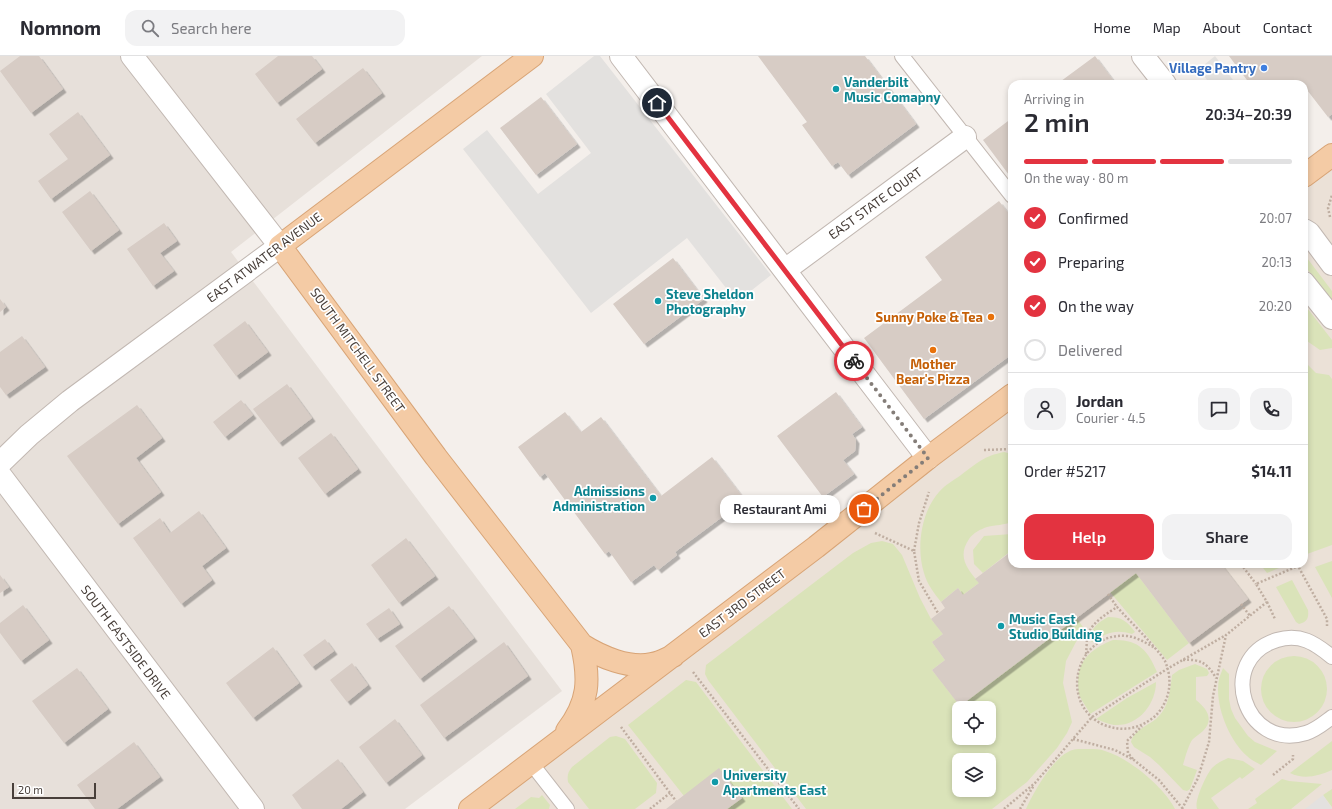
<!DOCTYPE html>
<html lang="en">
<head>
<meta charset="utf-8">
<style>
  :root { --surface:#fff; --page:#f2f2f3; --text:#2b2b33; --muted:#7c7c81; --line:#e1e1e2; --accent:#e33340 }
  body { margin:0; font-family:"Exo 2",sans-serif; background:var(--page); color:var(--text); height:100vh; display:flex; flex-direction:column; font-size:15px; white-space:nowrap }
  * { box-sizing:border-box; margin:0 }
  p { font-size:13px; color:var(--muted) }
  .icon { flex:none; width:22px; height:22px; fill:none; stroke:currentColor; stroke-width:2; stroke-linecap:round; stroke-linejoin:round }
  .map { position:relative; flex:1; overflow:hidden }
  .side { position:absolute; left:1008px; top:24px; width:300px; height:488px; display:flex; flex-direction:column; background:var(--surface); border-radius:12px; box-shadow:0 2px 6px #0003 }
  .side>* { flex:none }
  .controls { position:absolute; left:952px; top:645px; display:grid; gap:8px }
  .controls a { display:grid; place-items:center; width:44px; height:44px; border-radius:8px; background:var(--surface); box-shadow:0 2px 6px #0003; font-size:20px }
  .scale { position:absolute; left:12px; bottom:10px; width:84px; box-sizing:border-box; padding-left:4px; border:2px solid #483f3a; border-top:0; font-size:11px; line-height:14px; white-space:nowrap; color:#483f3a; -webkit-text-stroke:3px #fff; paint-order:stroke }
  .pin { position:absolute; display:grid; place-items:center; width:34px; height:34px; color:#fff; margin:-17px; border:2px solid #fff; border-radius:50%; box-shadow:0 1px 4px #0007 }
  .courier { position:absolute; display:grid; place-items:center; width:40px; height:40px; margin:-20px; border:3px solid #e33340; border-radius:50%; background:#fff; color:#222; box-shadow:0 1px 5px #0007 }
  .bubble { position:absolute; height:28px; border-radius:12px; background:var(--surface); box-shadow:0 2px 6px #0003; font-size:13px; font-weight:600; line-height:28px; text-align:center }
  .summary em { font-style:normal; font-weight:600 }
  .summary div { display:flex; flex-direction:column-reverse }
  .summary { display:flex; align-items:center; justify-content:space-between; height:68px; padding:0 16px }
  h1 { font-size:26px; font-weight:600; line-height:30px }
  .bar { display:grid; grid-template-columns:repeat(4,1fr); gap:6px 4px; align-content:center; height:48px; padding:0 16px }
  .bar i { height:5px; border-radius:3px; background:var(--line) }
  .bar .current { background:var(--accent) }
  .bar p { grid-column:span 4 }
  .line { display:flex; align-items:center; gap:10px; padding:0 16px; border-top:1px solid var(--line) }
  .line div { flex:1 }
  .round { display:grid; place-items:center; flex:none; width:42px; height:42px; border-radius:12px; background:var(--page) }
  ol { padding:0 16px; list-style:none }
  li { display:flex; align-items:center; gap:12px; height:44px }
  li p { margin-inline-start:auto }
  li .icon { padding:4px; border-radius:50%; background:var(--accent); color:#fff; stroke-width:4 }
  li:last-child { color:var(--muted) }
  li i { width:22px; height:22px; border:2px solid var(--line); border-radius:50% }
  .cta { display:flex; gap:8px; margin-top:auto; padding:8px 16px }
  .cta a { flex:1; height:46px; border-radius:12px; background:var(--accent); color:#fff; font-size:16px; font-weight:600; line-height:46px; text-align:center }
  .cta a+a { background:var(--page); color:var(--text) }
  header { display:flex; align-items:center; gap:24px; box-sizing:border-box; height:56px; padding:0 20px; background:var(--surface); border-bottom:1px solid var(--line) }
  header strong { font-size:19px }
  nav { display:flex; gap:22px; margin-inline-start:auto; font-size:14px }
  .search { width:280px; height:36px; background:var(--page); display:flex; align-items:center; gap:10px; box-sizing:border-box; padding:0 14px; border-radius:12px; color:var(--muted); font-size:15px }
  .map>svg:first-child { display:block }
</style>
</head>
<body>
<header>
<strong>Nomnom</strong>
<div class="search"><svg class="icon" aria-label="search" viewBox="0 0 24 24"><circle cx="10" cy="10" r="6"/><path d="M15 15l6 6"/></svg>Search here</div>
<nav><a>Home</a><a>Map</a><a>About</a><a>Contact</a></nav>
</header>
<div class="map">
<svg width="1332" height="753" viewBox="0 0 1332 753">
  <defs>
    <filter id="shadow"><feDropShadow dx="3.5" dy="3.5" stdDeviation="0" flood-color="#0004"/></filter>
  </defs>
  <rect width="100%" height="100%" fill="#f4efeb"/>
  <path fill="#e7e0da" d="M0,0H482L231,196L562,635L405,753H0Z"/>
  <path fill="#ebe1d7" fill-rule="evenodd" d="M1332,102V753H488L613,660L1012,348V508H1304V123ZM959,652H989V682H959ZM959,704H989V734H959Z"/>
  <path fill="#dae3b9" fill-rule="evenodd" d="M1304,198L1332,235V245L1304,209Z
    M1304,248L1332,284V292L1320,294L1304,283Z
    M1304,308L1308,309L1316,317L1329,319L1332,323V489L1307,498L1304,494Z
    M1004,396L1012,398V466C1004,469 996,469 987,471C981,473 973,477 969,483C957,501 967,512 979,527L963,539L958,532L941,546C934,537 927,528 924,517C916,492 921,456 939,436C945,429 954,424 961,419C977,407 984,400 1004,396Z
    M1012,478V494L983,517L974,508L973,494L984,480Z
    M882,485L893,488L902,499L920,542L931,563L943,578L932,586L945,604L932,614L960,650L1076,561L1085,574L1076,586L1066,605L1063,627L1072,666L1067,677L1057,692L1027,726L992,753H806L708,624L705,618L706,609L853,497L871,487ZM959,652H989V682H959ZM959,704H989V734H959Z
    M1332,505V542L1315,511Z
    M1260,508H1283L1284,510L1267,517Z
    M1136,517L1189,587L1167,604L1110,536Z
    M1292,524L1308,554C1309,562 1307,566 1299,568L1296,566L1276,531Z
    M1108,561C1122,561 1127,565 1135,576L1132,578C1115,573 1107,577 1092,586L1090,584C1090,572 1099,566 1108,561Z
    M1113,584C1138,583 1148,594 1157,616L1090,658C1087,652 1082,645 1079,639C1078,634 1078,628 1078,623C1079,602 1095,591 1113,584Z
    M1261 633a33 33 0 1 1 66 0a33 33 0 1 1-66 0Z
    M1195,608L1207,613L1209,617L1207,620L1196,621V644C1206,652 1215,663 1203,675C1200,678 1196,680 1193,683C1189,687 1185,702 1183,709L1197,714L1190,733L1187,735L1183,734L1159,709L1150,701L1134,691L1131,686C1134,674 1147,670 1156,663C1169,652 1170,635 1172,619L1179,614Z
    M1223,612L1229,618V643L1231,653L1235,662L1248,680L1255,686L1277,695L1261,709C1256,706 1251,704 1247,700C1229,684 1214,648 1219,623C1220,619 1222,615 1223,612Z
    M686,624L696,626L792,753H727L742,742L684,740L628,669Z
    M1156,626C1156,648 1138,671 1114,669C1108,668 1102,665 1096,663L1127,642Z
    M616,680L625,683L657,727L656,737L635,753H589L568,726C567,719 568,716 572,711L610,681Z
    M1332,685V714C1318,720 1304,724 1290,717Z
    M1089,693C1094,693 1100,693 1105,695C1129,702 1164,731 1175,753H1026C1033,737 1052,704 1068,696C1073,692 1083,693 1089,693Z
    M1228,702L1243,705L1255,713L1242,723L1240,721L1211,742L1219,753H1197C1194,745 1206,719 1212,712C1217,707 1222,705 1228,702Z
    M1282,723L1289,725L1322,728L1291,753H1248L1257,747L1255,743Z
    M1332,733V751L1323,739Z
    M542,739L550,749L549,753H515L531,741L539,742Z"/>
  <path fill="#e3e1df" d="M594,0H600L771,219L737,246L687,182L591,257L463,93L487,74L538,138L591,97L546,38Z
    M1215,0L1236,28H1210L1199,13Z
    M1323,739L1332,753H1305Z"/>
  <path fill="#d7ccc5" filter="url(#shadow)" d="M20,0H39L63,33L31,57L0,15Z
    M278,0H312L322,13L277,47L255,18Z
    M758,0H865L916,68L848,119L838,106L832,110L802,69L807,66Z
    M1095,0L1116,28H1057Z
    M1229,0H1332V58L1328,61L1304,30V28H1302L1299,24L1294,28H1250Z
    M363,12L382,37L315,87L296,63Z
    M541,41L577,88L536,119L500,72Z
    M78,56L110,99L51,143L38,125L68,103L49,78Z
    M1012,62V123L983,84Z
    M90,135L119,174L91,195L62,156Z
    M999,145L1012,162V298L924,363L864,282L942,224L925,201Z
    M164,167L177,185L160,197L174,215L153,230L127,193Z
    M673,202L704,243L644,288L613,248Z
    M0,243L6,251L0,256Z
    M245,265L268,296L236,320L213,289Z
    M22,280L45,311L6,339L0,331V296Z
    M287,328L312,362L279,387L253,353Z
    M836,336L862,371L852,378L856,384L855,395L843,404L854,418L823,441L777,380Z
    M241,344L253,359L225,381L213,366Z
    M137,349L162,382L136,402L161,436L118,468L67,400Z
    M565,356L581,376L601,361L661,440L712,401L745,444L675,496L677,499L658,514L654,509L631,526L609,495L605,498L545,417L540,421L518,391Z
    M331,377L358,413L325,438L298,402Z
    M199,455L226,492L202,510L212,524L181,548L133,482L160,462L170,477Z
    M406,482L435,520L399,547L371,509Z
    M1012,495V508H1221L1248,543L1189,587L1136,517L960,650L932,614L945,604L932,586L943,578L931,563L945,552L941,546L958,532L963,539L979,527L975,523Z
    M0,519L9,531L0,537Z
    M23,549L49,584L21,605L0,577V567Z
    M449,550L474,582L420,623L395,590Z
    M389,552L400,568L377,583L366,568Z
    M325,583L334,595L312,611L303,599Z
    M504,586L528,620L444,682L420,649Z
    M273,591L299,627L253,662L226,627Z
    M352,607L368,629L347,646L330,624Z
    M77,612L108,653L64,687L32,645Z
    M395,663L422,699L386,727L359,691Z
    M134,686L160,721L117,753H95L77,729Z
    M338,703L363,736L341,753H302L292,739Z
    M719,712L742,742L727,753H666Z"/>
  <g fill="none" stroke-linecap="round" stroke-linejoin="round">
    <g stroke="#c2b8b2" stroke-width="16">
      <path id="service" d="M902,0L1012,140
        M1332,601C1315,587 1300,577 1277,584C1215,603 1244,696 1306,677C1316,674 1324,667 1332,661
        M531,707L567,753"/>
    </g>
    <g stroke="#c2b8b2" stroke-width="24">
      <path id="minor" d="M621,0L928,402
        M785,214L965,81
        M0,407L29,379L70,345L280,190L132,0
        M0,419L253,753"/>
    </g>
    <g stroke="#c2b8b2" stroke-width="24">
      <path id="tertiary" d="M1143,0L1165,28
        M1304,174L1309,177L1332,208
        M1304,227L1332,262"/>
    </g>
    <g stroke="#d8a476" stroke-width="24">
      <path id="primary" d="M532,0L280,190L436,401L582,589C601,601 629,613 652,608C660,607 666,603 673,600
        M1304,120L1332,99
        M567,675C589,646 590,624 582,589
        M470,753L816,491L928,402L1012,339"/>
    </g>
    <path stroke="#bfaea1" stroke-width="2.5" stroke-dasharray="2 2" stroke-linecap="butt" d="M1330,161L1328,152L1332,139
      M984,394L1012,393
      M875,477L914,495L919,525L938,557
      M914,495L919,467L929,436
      M1241,508L1256,528
      M1297,508L1327,563V570
      M1108,538L1117,551
      M1267,546L1275,563
      M1241,548L1250,560
      M1086,598C1087,591 1086,582 1089,576C1094,565 1108,557 1117,551C1127,562 1138,573 1148,584C1153,590 1161,598 1165,605C1170,617 1171,629 1167,641C1164,650 1158,659 1150,664C1135,674 1120,675 1104,669C1057,648 1076,575 1127,580C1137,581 1146,587 1155,592
      M1183,604C1201,603 1207,607 1216,622
      M693,616L799,753
      M621,671L676,745
      M1073,683L1115,694L1134,704L1159,724L1183,753
      M1133,703L1128,697L1127,685L1142,670
      M1273,719L1293,703V699
      M650,753L670,737
      M1004,753L1035,727L1092,661L1167,613L1226,579
      M1020,753L1034,729
      M1182,753L1198,722L1209,686L1213,640L1226,579L1267,546L1256,528L1298,510"/>
    <use href="#service" stroke="#fff" stroke-width="14"/>
    <use href="#minor" stroke="#fff" stroke-width="22"/>
    <use href="#tertiary" stroke="#fff" stroke-width="22"/>
    <use href="#primary" stroke="#f4cba5" stroke-width="22"/>
  </g>
  <g fill="none" stroke-linecap="round" stroke-linejoin="round">
    <path stroke="#847d78" stroke-width="4" stroke-dasharray="0 7.2" d="M854,305L928,402L864,453"/>
    <path stroke="#e33340" stroke-width="5" d="M657,47L854,305"/>
  </g>
  <circle fill="#3f7fe0" stroke="#fff" stroke-width="1.5" cx="1264" cy="12" r="4"/>
  <g fill="#0f9aa8" stroke="#fff" stroke-width="1.5">
    <circle cx="836" cy="33" r="4"/>
    <circle cx="658" cy="245" r="4"/>
    <circle cx="653" cy="442" r="4"/>
    <circle cx="1001" cy="570" r="4"/>
    <circle cx="715" cy="726" r="4"/>
  </g>
  <g fill="#e8710a" stroke="#fff" stroke-width="1.5">
    <circle cx="991" cy="261" r="4"/>
    <circle cx="933" cy="294" r="4"/>
  </g>
  <g text-anchor="middle" stroke-width="3.5" stroke-linejoin="round" paint-order="stroke">
    <g font-size="13" font-weight="bold" fill="#366cbe" stroke="#fff" text-anchor="end">
      <text x="1256" y="17">Village Pantry</text>
    </g>
    <g font-size="13" font-weight="bold" fill="#0d838f" stroke="#fff" text-anchor="start">
      <text x="844" y="31">Vanderbilt<tspan x="844" dy="15">Music Comapny</tspan></text>
      <text x="666" y="243">Steve Sheldon<tspan x="666" dy="15">Photography</tspan></text>
      <text x="645" y="440" text-anchor="end">Admissions<tspan x="645" dy="15">Administration</tspan></text>
      <text x="1009" y="568">Music East<tspan x="1009" dy="15">Studio Building</tspan></text>
      <text x="723" y="724">University<tspan x="723" dy="15">Apartments East</tspan></text>
    </g>
    <g font-size="13" fill="#483f3a" stroke="#fff">
      <text transform="translate(875 147) rotate(-36)" y="5">EAST STATE COURT</text>
      <text transform="translate(264 201) rotate(-37)" y="5">EAST ATWATER AVENUE</text>
      <text transform="translate(358 294) rotate(54)" y="5">SOUTH MITCHELL STREET</text>
      <text transform="translate(742 547) rotate(-37)" y="5">EAST 3RD STREET</text>
      <text transform="translate(126 586) rotate(53)" y="5">SOUTH EASTSIDE DRIVE</text>
    </g>
    <g font-size="13" font-weight="bold" fill="#c56008" stroke="#fff" text-anchor="end">
      <text x="983" y="266">Sunny Poke &amp; Tea</text>
      <text x="933" y="313" text-anchor="middle">Mother<tspan x="933" dy="15">Bear's Pizza</tspan></text>
    </g>
  </g>
</svg>
<div class="controls">
<a><svg class="icon" aria-label="locate" viewBox="0 0 24 24"><circle cx="12" cy="12" r="6"/><path d="M12 2v4M12 18v4M2 12h4M18 12h4"/></svg></a>
<a><svg class="icon" aria-label="layers" viewBox="0 0 24 24"><path d="M12 4l9 5-9 5-9-5zM3 14l9 5 9-5"/></svg></a>
</div>
<div class="scale">20 m</div>
<div class="pin" style="left:864px;top:453px;background:#ea580c"><svg class="icon" aria-label="bag" viewBox="0 0 24 24"><path d="M5 8h14l-1 12H6zM9 8a3 3 0 0 1 6 0"/></svg></div>
<div class="pin" style="left:657px;top:47px;background:#1f2937"><svg class="icon" aria-label="home" viewBox="0 0 24 24"><path d="M3 11l9-7 9 7M6 9v11h12V9"/></svg></div>
<div class="courier" style="left:854px;top:305px"><svg class="icon" aria-label="bike" viewBox="0 0 24 24"><circle cx="6" cy="16" r="4"/><circle cx="18" cy="16" r="4"/><path d="M6 16l4-8h5l3 8M10 8l3 8H6M13 5h3"/></svg></div>
<div class="bubble" style="left:720px;top:439px;width:120px">Restaurant Ami</div>
<section class="side">
<div class="summary"><div><h1>2 min</h1><p>Arriving in</p></div><em>20:34–20:39</em></div>
<div class="bar"><i class="current"></i><i class="current"></i><i class="current"></i><i></i><p>On the way · 80 m</p></div>
<ol>
<li><svg class="icon" aria-label="check" viewBox="0 0 24 24"><path d="M5 12l5 5 9-10"/></svg>Confirmed<p>20:07</p></li>
<li><svg class="icon" aria-label="check" viewBox="0 0 24 24"><path d="M5 12l5 5 9-10"/></svg>Preparing<p>20:13</p></li>
<li><svg class="icon" aria-label="check" viewBox="0 0 24 24"><path d="M5 12l5 5 9-10"/></svg>On the way<p>20:20</p></li>
<li><i></i>Delivered</li>
</ol>
<div class="line" style="height:72px"><a class="round"><svg class="icon" aria-label="person" viewBox="0 0 24 24"><circle cx="12" cy="8" r="4"/><path d="M4 21q1-7 8-7t8 7"/></svg></a><div><b>Jordan</b><p>Courier · 4.5</p></div><a class="round"><svg class="icon" aria-label="chat" viewBox="0 0 24 24"><path d="M4 5h16v11H9l-5 4z"/></svg></a><a class="round"><svg class="icon" aria-label="phone" viewBox="0 0 24 24"><path d="M5 4h4l2 5-3 2q2 4 5 5l2-3 5 2v4C11 20 4 13 5 4z"/></svg></a></div>
<div class="line" style="height:52px"><div>Order #5217</div><b>$14.11</b></div>
<div class="cta"><a>Help</a><a>Share</a></div>
</section>
</div>
</body>
</html>
